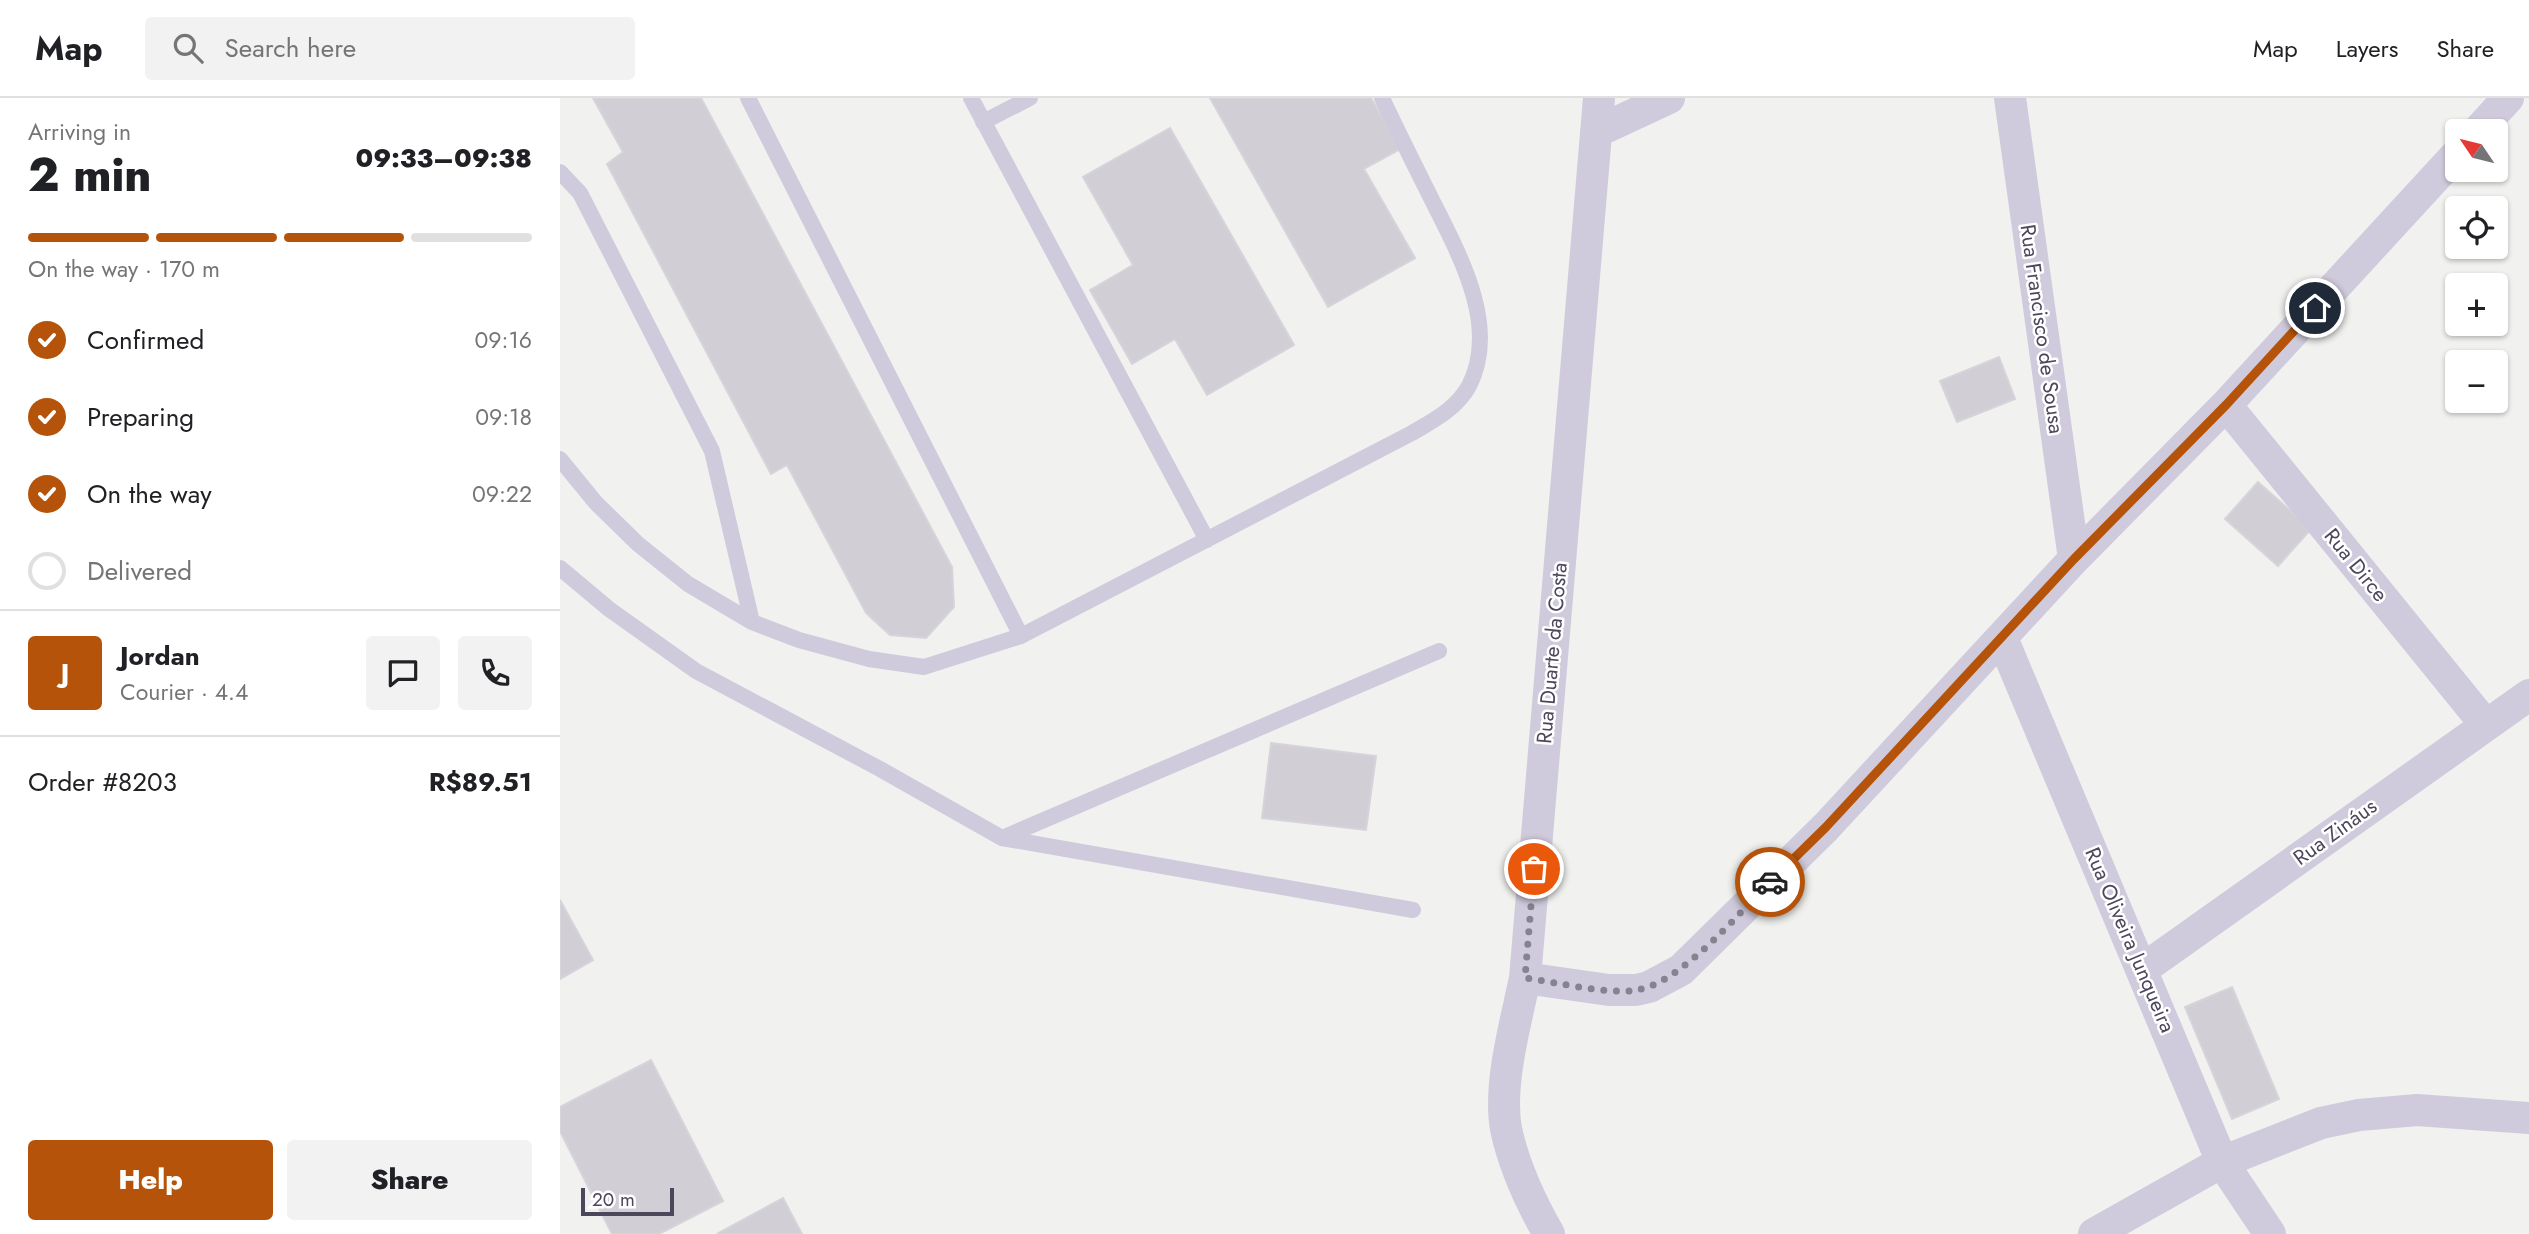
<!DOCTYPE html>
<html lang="en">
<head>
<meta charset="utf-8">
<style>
  :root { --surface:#fff; --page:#f2f2f2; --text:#202124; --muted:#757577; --line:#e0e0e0; --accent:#b45309 }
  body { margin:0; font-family:Jost,sans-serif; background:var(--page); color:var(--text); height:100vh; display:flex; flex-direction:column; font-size:26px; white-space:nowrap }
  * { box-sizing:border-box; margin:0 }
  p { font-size:23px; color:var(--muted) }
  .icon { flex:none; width:38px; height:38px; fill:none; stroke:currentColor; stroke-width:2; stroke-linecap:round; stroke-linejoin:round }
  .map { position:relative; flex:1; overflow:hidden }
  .side { display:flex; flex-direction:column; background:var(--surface); width:560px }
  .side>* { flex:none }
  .needle { width:46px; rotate:305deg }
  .buttons { position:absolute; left:1885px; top:21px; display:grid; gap:14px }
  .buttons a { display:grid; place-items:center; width:63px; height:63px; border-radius:7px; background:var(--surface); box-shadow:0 2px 5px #0004; font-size:35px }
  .scale { position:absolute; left:21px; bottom:18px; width:93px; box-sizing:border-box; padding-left:7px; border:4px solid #4d475c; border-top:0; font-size:19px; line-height:24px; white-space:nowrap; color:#4d475c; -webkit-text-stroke:5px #fff; paint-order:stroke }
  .pin { position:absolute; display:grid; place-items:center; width:60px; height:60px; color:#fff; margin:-30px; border:4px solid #fff; border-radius:50%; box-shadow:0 2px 7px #0007 }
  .courier { position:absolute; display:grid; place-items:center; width:70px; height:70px; margin:-35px; border:5px solid #b45309; border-radius:50%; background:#fff; color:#222; box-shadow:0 2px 9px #0007 }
  .summary em { font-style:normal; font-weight:800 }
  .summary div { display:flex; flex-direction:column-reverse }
  .summary { display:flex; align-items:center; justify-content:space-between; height:119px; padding:0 28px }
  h1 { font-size:46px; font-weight:800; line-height:52px }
  .bar { display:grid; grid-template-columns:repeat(4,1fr); gap:10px 7px; align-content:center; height:84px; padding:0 28px }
  .bar i { height:9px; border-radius:5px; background:var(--line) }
  .bar .on { background:var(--accent) }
  .bar p { grid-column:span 4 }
  .line { display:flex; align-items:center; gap:18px; padding:0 28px; border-top:2px solid var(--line) }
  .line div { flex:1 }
  .round { display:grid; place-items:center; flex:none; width:74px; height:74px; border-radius:7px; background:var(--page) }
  ol { padding:0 28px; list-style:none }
  li { display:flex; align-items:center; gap:21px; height:77px }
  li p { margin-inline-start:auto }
  li .icon { padding:7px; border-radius:50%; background:var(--accent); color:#fff; stroke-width:4 }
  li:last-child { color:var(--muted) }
  li i { width:38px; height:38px; border:4px solid var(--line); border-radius:50% }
  .primary-button { display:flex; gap:14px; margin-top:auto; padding:14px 28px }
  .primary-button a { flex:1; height:80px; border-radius:7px; background:var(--accent); color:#fff; font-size:28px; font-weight:800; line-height:80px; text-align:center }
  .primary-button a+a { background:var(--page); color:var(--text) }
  header { display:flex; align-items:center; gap:42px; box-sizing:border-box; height:98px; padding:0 35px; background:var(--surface); border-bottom:2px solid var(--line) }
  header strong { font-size:33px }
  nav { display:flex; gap:38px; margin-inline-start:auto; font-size:24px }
  .search { width:490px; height:63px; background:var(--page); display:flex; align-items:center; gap:18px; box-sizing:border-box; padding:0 24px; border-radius:7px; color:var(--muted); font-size:26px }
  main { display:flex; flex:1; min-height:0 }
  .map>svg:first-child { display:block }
</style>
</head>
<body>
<header>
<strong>Map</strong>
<div class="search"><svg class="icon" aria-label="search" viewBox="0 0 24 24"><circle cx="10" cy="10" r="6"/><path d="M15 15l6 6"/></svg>Search here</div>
<nav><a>Map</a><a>Layers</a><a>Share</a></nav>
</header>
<main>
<section class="side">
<div class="summary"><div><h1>2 min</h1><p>Arriving in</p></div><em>09:33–09:38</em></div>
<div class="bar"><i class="on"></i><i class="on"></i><i class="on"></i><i></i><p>On the way · 170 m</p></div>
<ol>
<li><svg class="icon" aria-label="check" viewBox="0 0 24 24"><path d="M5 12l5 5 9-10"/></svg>Confirmed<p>09:16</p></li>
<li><svg class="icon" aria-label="check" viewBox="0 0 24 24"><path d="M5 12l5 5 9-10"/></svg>Preparing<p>09:18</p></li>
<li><svg class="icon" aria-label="check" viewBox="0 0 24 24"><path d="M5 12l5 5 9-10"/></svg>On the way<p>09:22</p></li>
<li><i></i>Delivered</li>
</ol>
<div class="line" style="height:126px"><b class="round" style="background:var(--accent);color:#fff">J</b><div><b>Jordan</b><p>Courier · 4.4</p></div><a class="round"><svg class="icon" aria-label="chat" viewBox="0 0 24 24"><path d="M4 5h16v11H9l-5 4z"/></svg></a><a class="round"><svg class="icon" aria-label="phone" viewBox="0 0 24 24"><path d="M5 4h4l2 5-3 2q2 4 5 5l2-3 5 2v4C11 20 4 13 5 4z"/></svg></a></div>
<div class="line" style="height:91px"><div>Order #8203</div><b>R$89.51</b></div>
<div class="primary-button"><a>Help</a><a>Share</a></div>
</section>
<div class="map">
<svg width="1969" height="1136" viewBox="0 0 1969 1136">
  <rect width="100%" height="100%" fill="#f1f1ef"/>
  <path fill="#d2ced6" stroke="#d6d3da" stroke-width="2" d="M33,0H141L392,469L394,509L366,540L330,537L306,515L227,367L211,376L47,66L63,54Z
    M650,0H811L840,51L804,71L855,160L768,209Z
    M610,30L734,247L647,297L615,241L572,266L530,192L573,167L523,79Z
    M1439,259L1455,301L1397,324L1380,283Z
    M1698,384L1751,431L1718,468L1665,421Z
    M711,645L816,658L806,732L702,720Z
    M0,802L33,862L0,881Z
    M1672,889L1719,1001L1672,1021L1625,909Z
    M91,962L163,1103L99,1136H52L0,1033V1009Z
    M223,1100L242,1136H157Z"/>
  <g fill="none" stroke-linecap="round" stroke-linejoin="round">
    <path stroke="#cfcbdc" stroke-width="16" d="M188,0L461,538
      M411,0L647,442
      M423,24L470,0
      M0,74L20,95L152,353L192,524
      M0,361L36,405L78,446L128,486L192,524L239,542L309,561L364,569L461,538L852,335C874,322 896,311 909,288C941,226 896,151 869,96C853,64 837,32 822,0
      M0,470L49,511L136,573L320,671L442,740L853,812
      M442,740L879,553"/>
    <path stroke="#cfcbdc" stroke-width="32" d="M1450,0L1514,461
      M1918,33L1948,0
      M1036,34L1109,0
      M1666,307L1925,626
      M1442,540L1662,1064L1710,1136
      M1583,871L1969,597
      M965,880L1049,892H1076L1089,889L1121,872L1266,729L1514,461L1666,307L1897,56
      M989,1136C970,1103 954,1068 946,1031C938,986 956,924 965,880L1039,0
      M1534,1136L1662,1064L1761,1025L1799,1017L1857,1012L1969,1020"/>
  </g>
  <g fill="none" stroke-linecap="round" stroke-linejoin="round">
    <path stroke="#86828f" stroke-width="7" stroke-dasharray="0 12.6" d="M974,771L965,880C996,884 1047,897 1077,892C1122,884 1178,816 1210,784"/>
    <path stroke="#b45309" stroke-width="9" d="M1210,784L1266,729L1514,461L1666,307L1755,210"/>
  </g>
  <g text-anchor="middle" stroke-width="5" stroke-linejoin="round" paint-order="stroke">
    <g font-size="21" fill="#4d475c" stroke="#fff">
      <text transform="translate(1482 231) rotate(82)" y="7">Rua Francisco de Sousa</text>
      <text transform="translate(1796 467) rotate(51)" y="7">Rua Dirce</text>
      <text transform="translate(992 555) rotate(-85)" y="7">Rua Duarte da Costa</text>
      <text transform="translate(1775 734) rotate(-36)" y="7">Rua Zináus</text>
      <text transform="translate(1570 842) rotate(67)" y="7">Rua Oliveira Junqueira</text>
    </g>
  </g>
</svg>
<div class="buttons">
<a><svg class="needle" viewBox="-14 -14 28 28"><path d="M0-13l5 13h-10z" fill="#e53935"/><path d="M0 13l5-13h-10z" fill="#757577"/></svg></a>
<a><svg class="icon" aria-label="locate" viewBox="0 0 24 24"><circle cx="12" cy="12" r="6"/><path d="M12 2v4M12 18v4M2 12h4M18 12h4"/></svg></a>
<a>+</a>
<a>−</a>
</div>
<div class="scale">20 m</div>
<div class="pin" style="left:974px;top:771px;background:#ea580c"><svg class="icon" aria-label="bag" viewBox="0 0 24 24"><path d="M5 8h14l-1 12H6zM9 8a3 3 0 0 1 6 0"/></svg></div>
<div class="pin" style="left:1755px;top:210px;background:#1f2937"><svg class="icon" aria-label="home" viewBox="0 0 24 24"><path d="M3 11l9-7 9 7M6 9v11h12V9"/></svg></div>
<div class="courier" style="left:1210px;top:784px"><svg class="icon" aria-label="car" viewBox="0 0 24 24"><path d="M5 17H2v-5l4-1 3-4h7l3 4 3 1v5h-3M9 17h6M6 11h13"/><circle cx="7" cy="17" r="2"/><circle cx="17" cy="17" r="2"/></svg></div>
</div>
</main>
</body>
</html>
